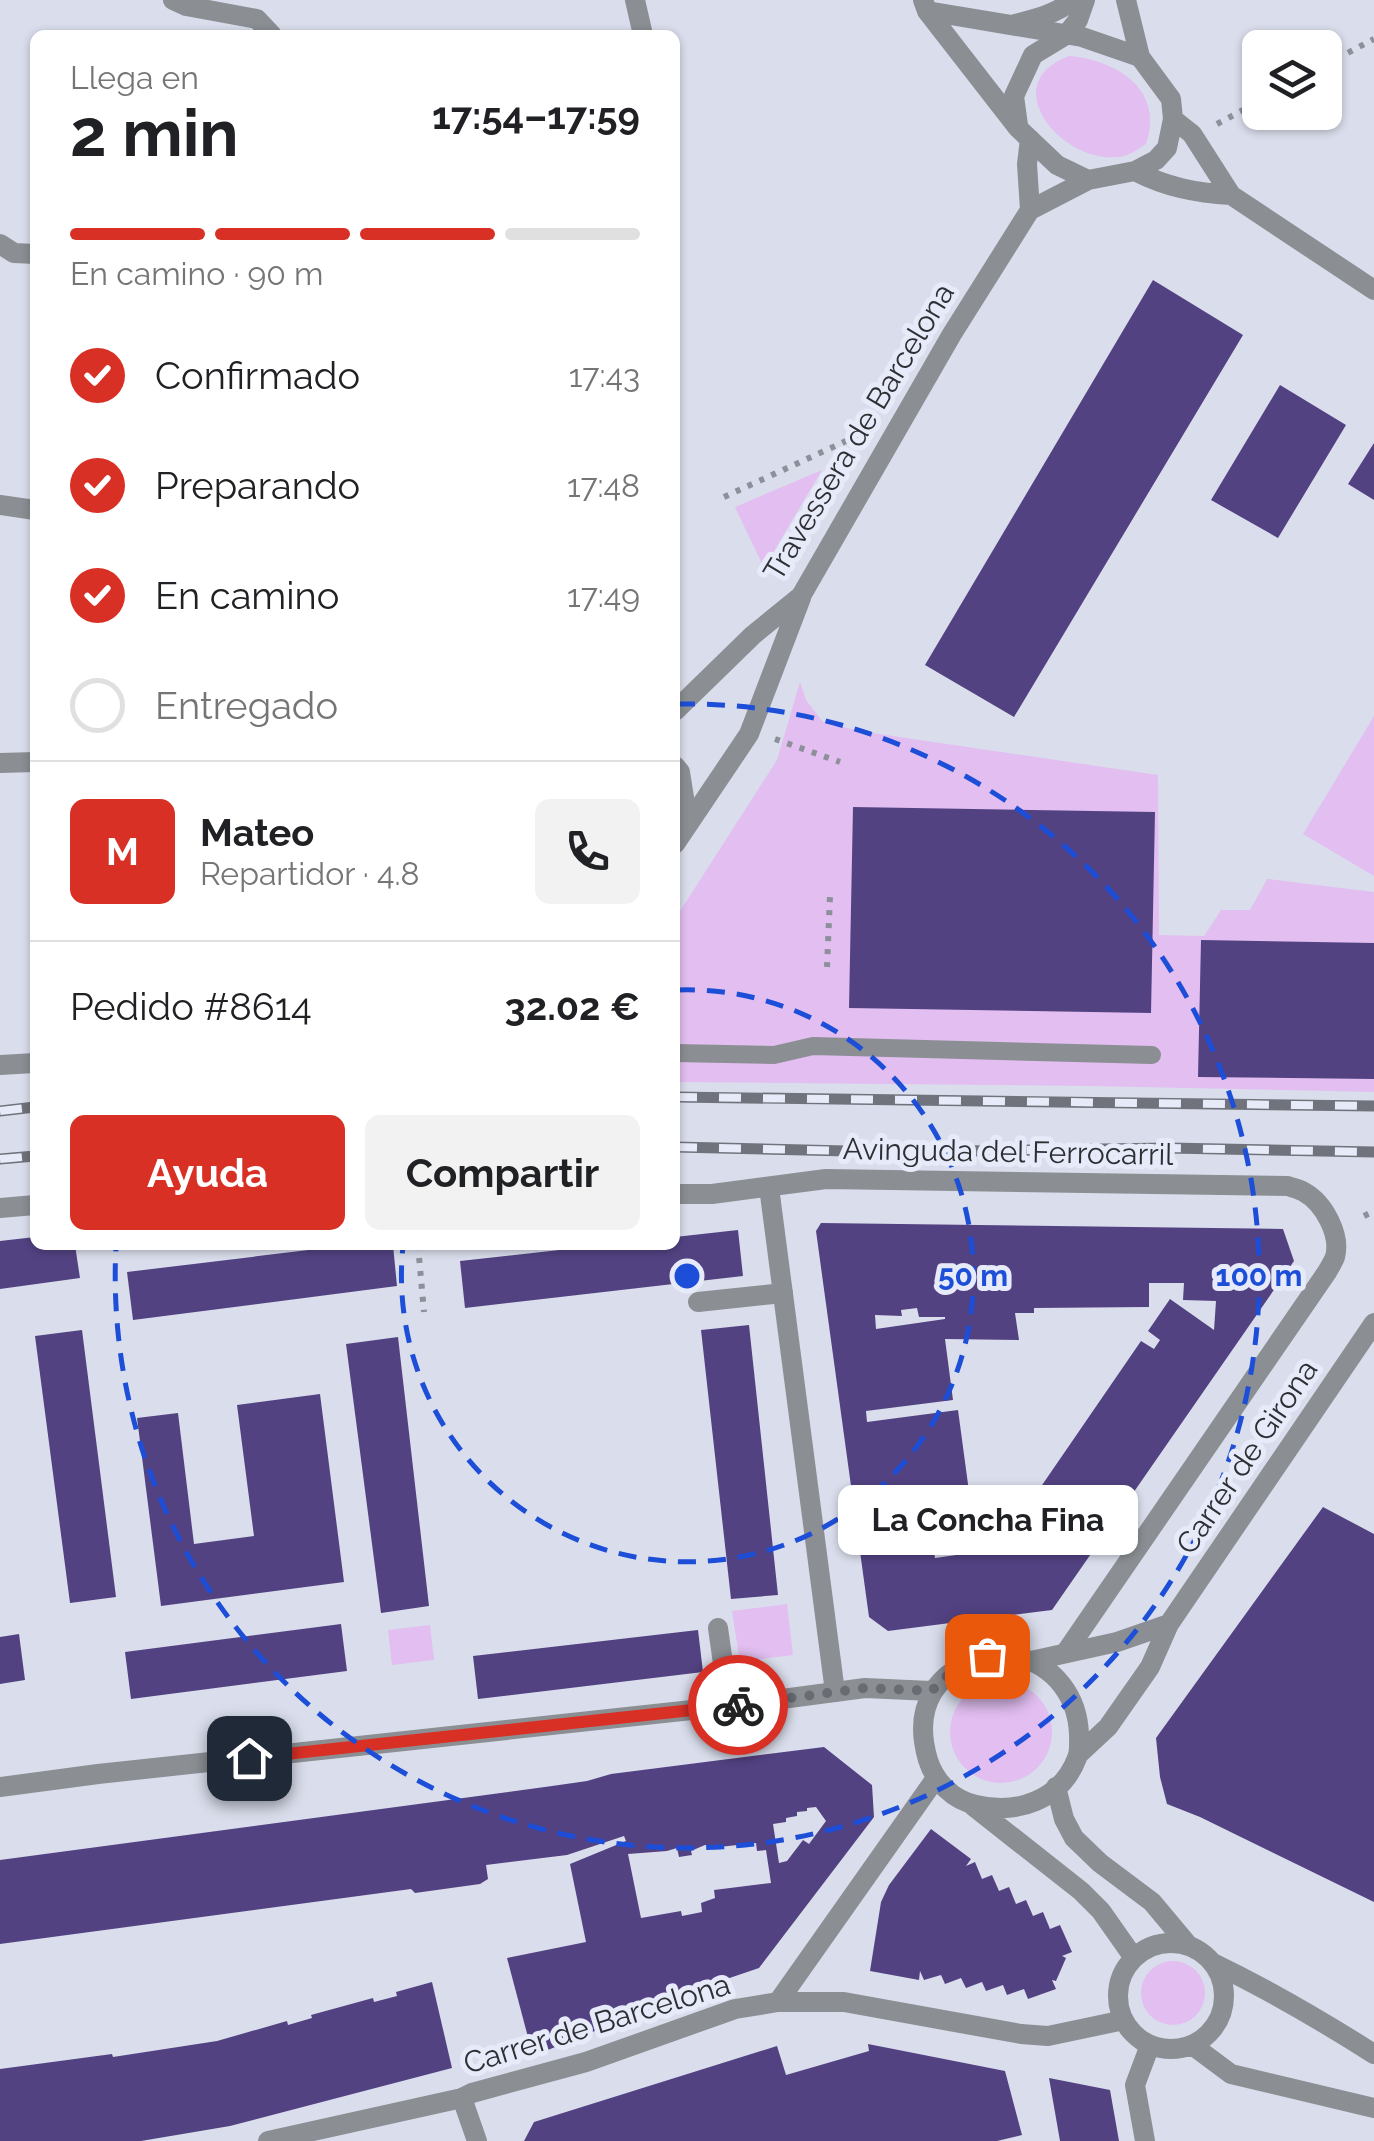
<!DOCTYPE html>
<html lang="es">
<head>
<meta charset="utf-8">
<style>
  :root { --surface:#fff; --page:#f2f2f2; --text:#202124; --muted:#757577; --line:#e0e0e0; --accent:#d93025 }
  body { margin:0; font-family:Raleway,sans-serif; background:var(--page); color:var(--text); height:100vh; display:flex; flex-direction:column; font-size:38px; white-space:nowrap }
  * { box-sizing:border-box; margin:0 }
  p { font-size:32px; color:var(--muted) }
  .icon { flex:none; width:55px; height:55px; fill:none; stroke:currentColor; stroke-width:2; stroke-linecap:round; stroke-linejoin:round }
  .map { position:relative; flex:1; overflow:hidden }
  .sheet { position:absolute; left:30px; top:30px; width:650px; height:1220px; display:flex; flex-direction:column; background:var(--surface); border-radius:15px; box-shadow:0 2px 8px #0004 }
  .sheet>* { flex:none }
  .controls { position:absolute; left:1242px; top:30px; display:grid; gap:20px }
  .controls a { display:grid; place-items:center; width:100px; height:100px; border-radius:15px; background:var(--surface); box-shadow:0 2px 8px #0004; font-size:50px }
  .pin { position:absolute; display:grid; place-items:center; width:85px; height:85px; color:#fff; margin:-42px; border-radius:20px; box-shadow:0 5px 15px #0006 }
  .courier { position:absolute; display:grid; place-items:center; width:100px; height:100px; margin:-50px; border:8px solid #d93025; border-radius:50%; background:#fff; color:#222; box-shadow:0 2px 12px #0007 }
  .bubble { position:absolute; height:70px; border-radius:15px; background:var(--surface); box-shadow:0 2px 8px #0004; font-size:32px; font-weight:700; line-height:70px; text-align:center }
  .overview em { font-style:normal; font-weight:700 }
  .overview div { display:flex; flex-direction:column-reverse }
  .overview { display:flex; align-items:center; justify-content:space-between; height:170px; padding:0 40px }
  h1 { font-size:65px; font-weight:700; line-height:75px }
  .bar { display:grid; grid-template-columns:repeat(4,1fr); gap:15px 10px; align-content:center; height:120px; padding:0 40px }
  .bar i { height:12px; border-radius:8px; background:var(--line) }
  .bar .selected { background:var(--accent) }
  .bar p { grid-column:span 4 }
  .line { display:flex; align-items:center; gap:25px; padding:0 40px; border-top:2px solid var(--line) }
  .line div { flex:1 }
  .round { display:grid; place-items:center; flex:none; width:105px; height:105px; border-radius:15px; background:var(--page) }
  ol { padding:0 40px; list-style:none }
  li { display:flex; align-items:center; gap:30px; height:110px }
  li p { margin-inline-start:auto }
  li .icon { padding:10px; border-radius:50%; background:var(--accent); color:#fff; stroke-width:4 }
  li:last-child { color:var(--muted) }
  li i { width:55px; height:55px; border:5px solid var(--line); border-radius:50% }
  .action { display:flex; gap:20px; margin-top:auto; padding:20px 40px }
  .action a { flex:1; height:115px; border-radius:15px; background:var(--accent); color:#fff; font-size:40px; font-weight:700; line-height:115px; text-align:center }
  .action a+a { background:var(--page); color:var(--text) }
  .map>svg:first-child { display:block }
</style>
</head>
<body>
<div class="map">
<svg width="1374" height="2141" viewBox="0 0 1374 2141">
  <rect width="100%" height="100%" fill="#dadeec"/>
  <path fill="#e2bef1" d="M1069,56C1116,60 1165,89 1146,144C1137,150 1129,156 1118,157C1063,164 994,84 1069,56Z
    M822,470L764,568L735,507Z
    M800,682L806,700L823,722L859,731L1158,775L1159,935L1204,936L1221,910H1250L1267,879L1374,892V1092L1089,1086L675,1082V919L777,760Z
    M1374,716V876L1303,834Z
    M787,1604L793,1655L740,1662L732,1611Z
    M430,1625L434,1660L392,1665L388,1630Z
    M950 1732a51 51 0 1 1 102 0a51 51 0 1 1-102 0Z
    M1141 1993a32 32 0 1 1 64 0a32 32 0 1 1-64 0Z"/>
  <path fill="#534282" fill-rule="evenodd" d="M1153,280L1243,335L1014,717L925,665Z
    M1280,385L1346,425L1278,538L1211,500Z
    M1374,443V500L1348,484Z
    M853,807L1155,812L1151,1013L849,1008Z
    M1201,940L1374,943V1079L1198,1077Z
    M821,1223L1283,1229L1294,1261L1052,1610L888,1631L869,1617L816,1231ZM1149,1283H1184L1183,1300L1216,1301L1214,1330L1170,1299L1148,1331L1160,1340L1154,1349L1141,1341L1014,1526L987,1508L973,1509L978,1552L935,1558L934,1551L941,1550L935,1505L970,1499L958,1410L867,1422L866,1411L953,1400L945,1339L1019,1340L1015,1313H1034V1308L1149,1307ZM917,1308L919,1317H945V1319L876,1329L875,1315L902,1316L901,1310Z
    M738,1230L743,1276L465,1308L460,1261L604,1245H675V1237Z
    M35,1237V1245H75L80,1278L0,1289V1241Z
    M350,1245H393L397,1286L133,1320L127,1272Z
    M749,1325L778,1595L731,1599L701,1330Z
    M82,1330L116,1597L70,1603L35,1336Z
    M398,1337L429,1606L381,1613L346,1344Z
    M320,1394L344,1582L161,1606L137,1418L178,1413L194,1544L254,1536L237,1405Z
    M1323,1507L1374,1534V1902L1200,1817L1167,1804L1160,1777L1156,1738Z
    M341,1624L347,1671L131,1699L125,1652Z
    M698,1630L703,1672L478,1699L473,1656Z
    M19,1634L25,1680L0,1684V1637Z
    M824,1747L872,1785L874,1817L759,1968L659,2002V2005L533,2056L507,1958L586,1942L570,1864L626,1841L624,1836L567,1855L486,1865L488,1879L480,1884L415,1893L411,1889L0,1944V1860L552,1786L587,1781L611,1774ZM816,1807L826,1821L809,1844L803,1840L787,1861L779,1863L773,1824L786,1822V1818L797,1816V1812L807,1811V1808ZM756,1843L757,1851L766,1850L771,1883L714,1890L715,1898L701,1903L702,1912L682,1916L681,1911L641,1918L628,1854L667,1851L677,1848L679,1857L692,1855L691,1851L705,1845L719,1847Z
    M931,1829L971,1859L966,1866L975,1862L982,1879L992,1875L999,1891L1009,1887L1016,1904L1026,1900L1033,1916L1043,1912L1050,1929L1060,1925L1072,1952L1062,1956L1066,1958L1056,1981L1052,1980L1056,1989L1028,1999L1024,1989L1007,1995L1003,1985L986,1991L982,1982L966,1988L961,1978L945,1984L941,1975L924,1980L920,1971L919,1980L870,1971L881,1902L889,1885Z
    M432,1982L452,2068L230,2126L141,2141H0V2069L112,2054L113,2057L217,2041L287,2021L288,2025L312,2018L311,2015L373,1998L374,2002L397,1996L396,1992Z
    M868,2044L1005,2071L1022,2135L997,2141H524L534,2122L777,2046L786,2075L869,2051Z
    M1049,2078L1110,2090L1119,2141H1060Z"/>
  <g fill="none" stroke-linecap="round" stroke-linejoin="round">
    <path stroke="#8d909a" stroke-width="6" stroke-dasharray="5 8" stroke-linecap="butt" d="M1325,65L1374,39
      M1217,124L1260,101
      M724,497L857,436
      M775,739L840,762
      M827,967L830,896
      M1364,1216L1374,1211
      M418,1245L424,1312"/>
    <path stroke="#8b8f94" stroke-width="18" d="M675,1053L774,1055L813,1046L1152,1055"/>
    <path stroke="#8b8f94" stroke-width="20" d="M698,1302L783,1293
      M718,1628L729,1706
      M778,2002L936,1778"/>
    <path stroke="#8b8f94" stroke-width="20" d="M173,0L186,6L257,19L272,35
      M635,0L643,35
      M923,0L927,11L1018,128L1057,165L1088,180L1135,171L1156,160L1167,148L1173,119L1171,99L1140,57L1082,37L927,11
      M1126,0L1140,57
      M1015,24C1035,19 1056,14 1073,0
      M1173,119L1192,134L1231,195L1374,290
      M1018,125L1014,96L1033,55L1066,35L1078,20L1085,0
      M1135,171C1166,187 1196,193 1231,195
      M1030,210L1027,164L1030,139
      M0,244L14,253L35,254
      M0,505L35,510
      M675,711L753,635L801,596L952,334L1030,210L1088,180
      M0,763L35,762
      M675,766L680,772L688,823
      M675,844L749,734L801,598
      M0,1065L35,1063
      M769,1187L835,1692
      M675,1194H712L826,1179L1288,1186C1293,1188 1299,1189 1304,1192C1324,1203 1341,1235 1335,1257C1333,1262 1330,1267 1327,1272L1066,1652
      M0,1208L35,1205
      M462,2098L477,2141
      M1145,2141L1135,2085L1150,2045"/>
    <path stroke="#8b8f94" stroke-width="20" d="M987,1656C997,1656 1008,1655 1018,1657C1055,1666 1078,1697 1079,1735C1079,1742 1080,1751 1077,1758C1061,1800 1017,1815 976,1805C953,1800 935,1782 928,1760C912,1706 936,1670 987,1656Z
      M1031,1661L1117,1642L1169,1624
      M1079,1754L1108,1727L1150,1667L1169,1624L1374,1323
      M0,1787L98,1774L729,1706L865,1688L931,1691
      M1056,1787L1064,1819L1074,1838L1100,1863L1152,1902L1188,1945
      M973,1806L1081,1891L1101,1911L1134,1958
      M1118 1996a53 53 0 1 1 106 0a53 53 0 1 1-106 0Z
      M1213,1963C1269,1990 1322,2021 1374,2054
      M1192,2045L1231,2074L1374,2108
      M268,2141L462,2098L472,2093L586,2062L735,2009L778,2002H844L1021,2034L1048,2036L1124,2020"/>
    <g stroke="#70737c" stroke-width="11">
      <path id="rail" d="M675,1097L1374,1106
        M0,1111L35,1107
        M675,1147L890,1152L1169,1148L1374,1152
        M0,1159L35,1156"/>
    </g>
    <use href="#rail" stroke="#e7ebf9" stroke-width="8" stroke-dasharray="22" stroke-linecap="butt"/>
  </g>
  <g fill="none" stroke-linecap="round" stroke-linejoin="round">
    <path stroke="#6a6c74" stroke-width="10" stroke-dasharray="0 18" d="M738,1705L865,1688L932,1691C948,1672 963,1663 987,1656"/>
    <path stroke="#d93025" stroke-width="12" d="M249,1758L738,1705"/>
  </g>
  <g fill="none" stroke="#1d4ed8" stroke-width="5" stroke-dasharray="18 12">
    <path d="M677 990A286 286 0 1 1 403 1246"/>
    <path d="M677 704A572 572 0 1 1 116 1246"/>
  </g>
  <g text-anchor="middle" stroke-width="10" stroke-linejoin="round" paint-order="stroke">
    <g font-size="30" fill="#2d2f34" stroke="#e7ebf9">
      <text transform="translate(859 432) rotate(-59)" y="10">Travessera de Barcelona</text>
      <text transform="translate(1008 1152) rotate(1)" y="10">Avinguda del Ferrocarril</text>
      <text transform="translate(1247 1457) rotate(-56)" y="10">Carrer de Girona</text>
      <text transform="translate(597 2024) rotate(-17)" y="10">Carrer de Barcelona</text>
    </g>
  </g>
  <circle cx="687" cy="1276" r="15" fill="#1d4ed8" stroke="#e7ebf9" stroke-width="5"/>
  <g font-size="30" text-anchor="middle" font-weight="bold" fill="#1d4ed8" stroke="#e7ebf9" stroke-width="10" stroke-linejoin="round" paint-order="stroke">
    <text x="973" y="1286">50 m</text>
    <text x="1259" y="1286">100 m</text>
  </g>
</svg>
<div class="controls">
<a><svg class="icon" aria-label="layers" viewBox="0 0 24 24"><path d="M12 4l9 5-9 5-9-5zM3 14l9 5 9-5"/></svg></a>
</div>
<div class="pin" style="left:987px;top:1656px;background:#ea580c"><svg class="icon" aria-label="bag" viewBox="0 0 24 24"><path d="M5 8h14l-1 12H6zM9 8a3 3 0 0 1 6 0"/></svg></div>
<div class="pin" style="left:249px;top:1758px;background:#1f2937"><svg class="icon" aria-label="home" viewBox="0 0 24 24"><path d="M3 11l9-7 9 7M6 9v11h12V9"/></svg></div>
<div class="courier" style="left:738px;top:1705px"><svg class="icon" aria-label="bike" viewBox="0 0 24 24"><circle cx="6" cy="16" r="4"/><circle cx="18" cy="16" r="4"/><path d="M6 16l4-8h5l3 8M10 8l3 8H6M13 5h3"/></svg></div>
<div class="bubble" style="left:838px;top:1485px;width:300px">La Concha Fina</div>
<section class="sheet">
<div class="overview"><div><h1>2 min</h1><p>Llega en</p></div><em>17:54–17:59</em></div>
<div class="bar"><i class="selected"></i><i class="selected"></i><i class="selected"></i><i></i><p>En camino · 90 m</p></div>
<ol>
<li><svg class="icon" aria-label="check" viewBox="0 0 24 24"><path d="M5 12l5 5 9-10"/></svg>Confirmado<p>17:43</p></li>
<li><svg class="icon" aria-label="check" viewBox="0 0 24 24"><path d="M5 12l5 5 9-10"/></svg>Preparando<p>17:48</p></li>
<li><svg class="icon" aria-label="check" viewBox="0 0 24 24"><path d="M5 12l5 5 9-10"/></svg>En camino<p>17:49</p></li>
<li><i></i>Entregado</li>
</ol>
<div class="line" style="height:180px"><b class="round" style="background:var(--accent);color:#fff">M</b><div><b>Mateo</b><p>Repartidor · 4.8</p></div><a class="round"><svg class="icon" aria-label="phone" viewBox="0 0 24 24"><path d="M5 4h4l2 5-3 2q2 4 5 5l2-3 5 2v4C11 20 4 13 5 4z"/></svg></a></div>
<div class="line" style="height:130px"><div>Pedido #8614</div><b>32.02 €</b></div>
<div class="action"><a>Ayuda</a><a>Compartir</a></div>
</section>
</div>
</body>
</html>
